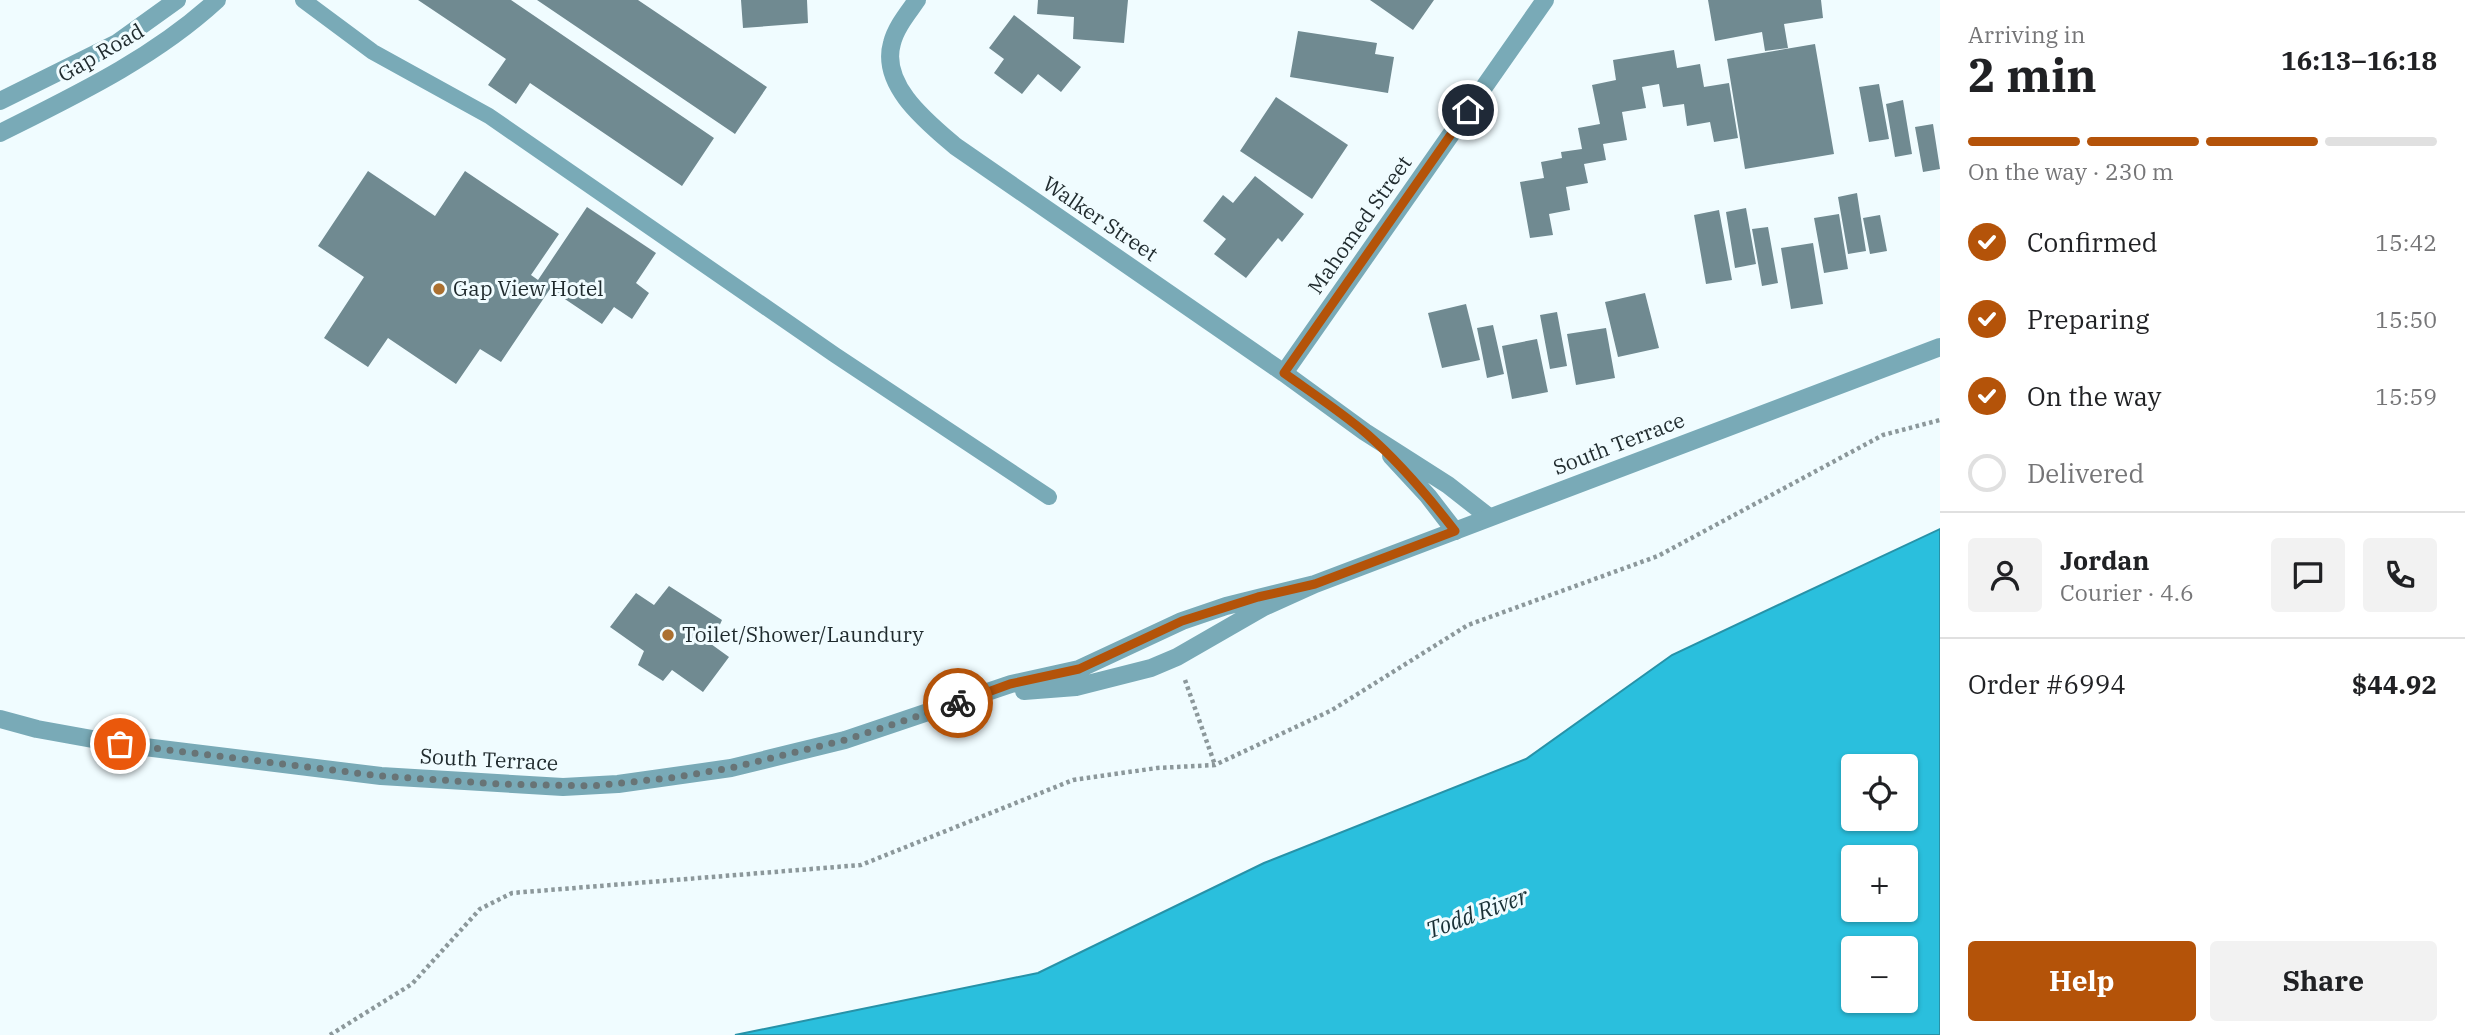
<!DOCTYPE html>
<html lang="en">
<head>
<meta charset="utf-8">
<style>
  :root { --surface:#fff; --page:#f2f2f2; --text:#202124; --muted:#757577; --line:#e0e0e0; --accent:#b45309 }
  body { margin:0; font-family:"IBM Plex Serif",serif; background:var(--page); color:var(--text); height:100vh; display:flex; flex-direction:column; font-size:26px; white-space:nowrap }
  * { box-sizing:border-box; margin:0 }
  p { font-size:23px; color:var(--muted) }
  .icon { flex:none; width:38px; height:38px; fill:none; stroke:currentColor; stroke-width:2; stroke-linecap:round; stroke-linejoin:round }
  .map { position:relative; flex:1; overflow:hidden }
  .sheet { display:flex; flex-direction:column; background:var(--surface); width:525px }
  .sheet>* { flex:none }
  .buttons { position:absolute; left:1841px; top:754px; display:grid; gap:14px }
  .buttons a { display:grid; place-items:center; width:77px; height:77px; border-radius:7px; background:var(--surface); box-shadow:0 2px 5px #0004; font-size:35px }
  .pin { position:absolute; display:grid; place-items:center; width:60px; height:60px; color:#fff; margin:-30px; border:4px solid #fff; border-radius:50%; box-shadow:0 2px 7px #0007 }
  .courier { position:absolute; display:grid; place-items:center; width:70px; height:70px; margin:-35px; border:5px solid #b45309; border-radius:50%; background:#fff; color:#222; box-shadow:0 2px 9px #0007 }
  .head em { font-style:normal; font-weight:700 }
  .head div { display:flex; flex-direction:column-reverse }
  .head { display:flex; align-items:center; justify-content:space-between; height:119px; padding:0 28px }
  h1 { font-size:46px; font-weight:700; line-height:52px }
  .bar { display:grid; grid-template-columns:repeat(4,1fr); gap:10px 7px; align-content:center; height:84px; padding:0 28px }
  .bar i { height:9px; border-radius:5px; background:var(--line) }
  .bar .on { background:var(--accent) }
  .bar p { grid-column:span 4 }
  .line { display:flex; align-items:center; gap:18px; padding:0 28px; border-top:2px solid var(--line) }
  .line div { flex:1 }
  .round { display:grid; place-items:center; flex:none; width:74px; height:74px; border-radius:7px; background:var(--page) }
  ol { padding:0 28px; list-style:none }
  li { display:flex; align-items:center; gap:21px; height:77px }
  li p { margin-inline-start:auto }
  li .icon { padding:7px; border-radius:50%; background:var(--accent); color:#fff; stroke-width:4 }
  li:last-child { color:var(--muted) }
  li i { width:38px; height:38px; border:4px solid var(--line); border-radius:50% }
  .cta { display:flex; gap:14px; margin-top:auto; padding:14px 28px }
  .cta a { flex:1; height:80px; border-radius:7px; background:var(--accent); color:#fff; font-size:28px; font-weight:700; line-height:80px; text-align:center }
  .cta a+a { background:var(--page); color:var(--text) }
  main { display:flex; flex:1; min-height:0 }
  .map>svg:first-child { display:block }
</style>
</head>
<body>
<main>
<div class="map">
<svg width="1940" height="1035" viewBox="0 0 1940 1035">
  <rect width="100%" height="100%" fill="#f0fcff"/>
  <path fill="#2abfdd" stroke="#2792a8" stroke-width="2" fill-rule="evenodd" d="M1940,529V1035H735L1038,973L1264,863L1526,759L1672,655ZM1853,766H1906V819H1853ZM1853,858H1906V910H1853ZM1853,948H1906V1001H1853Z"/>
  <path fill="#708a91" d="M418,0H511L714,138L682,186L530,83L516,104L488,85L506,59Z
    M537,0H638L767,87L735,134Z
    M741,0H807L808,23L743,28Z
    M1038,0H1128L1124,43L1073,39L1074,17L1037,14Z
    M1370,0H1434L1413,30Z
    M1708,0H1821L1823,18L1784,24L1788,48L1765,51L1762,32L1715,41Z
    M1014,15L1081,67L1061,92L1038,74L1022,94L994,73L1004,59L989,48Z
    M1298,31L1377,43L1375,54L1394,57L1388,93L1290,77Z
    M1815,44L1834,154L1745,169L1727,59Z
    M1674,50L1677,68L1700,64L1704,87L1729,83L1738,138L1714,142L1710,122L1687,126L1684,104L1663,107L1659,84L1642,87L1646,108L1622,112L1627,140L1603,144L1606,160L1584,164L1588,183L1566,187L1570,210L1549,214L1553,235L1530,238L1520,182L1544,178L1541,162L1562,158L1561,152L1582,149L1578,128L1600,124L1592,85L1616,80L1613,60Z
    M1879,84L1889,139L1869,142L1859,87Z
    M1276,97L1348,145L1312,199L1240,151Z
    M1903,100L1912,154L1895,157L1886,104Z
    M1933,124L1940,169L1923,172L1915,127Z
    M368,171L435,216L465,171L559,234L531,275L538,280L587,207L656,253L636,283L649,293L632,319L614,307L602,324L550,289L501,362L480,349L456,384L388,338L368,367L324,338L364,277L318,246Z
    M1255,176L1304,214L1282,242L1278,238L1246,278L1214,254L1226,239L1203,221L1223,195L1233,203Z
    M1857,193L1866,251L1848,254L1838,197Z
    M1746,208L1756,264L1735,268L1726,212Z
    M1719,210L1732,280L1706,284L1694,215Z
    M1839,214L1848,269L1824,273L1814,218Z
    M1880,215L1887,251L1870,254L1863,218Z
    M1768,227L1778,283L1762,286L1752,229Z
    M1813,243L1823,304L1791,309L1781,248Z
    M1645,293L1659,348L1618,357L1605,302Z
    M1466,304L1480,360L1442,368L1428,313Z
    M1557,312L1567,366L1550,369L1540,315Z
    M1493,325L1504,374L1487,378L1477,328Z
    M1606,328L1615,378L1576,385L1567,334Z
    M1537,339L1548,392L1512,399L1502,346Z
    M669,586L722,620L711,644L729,657L703,692L672,670L663,681L638,665L644,651L610,627L636,593L654,605Z"/>
  <g fill="none" stroke-linecap="round" stroke-linejoin="round">
    <path stroke="#8c989b" stroke-width="4.5" stroke-dasharray="3.5 3.5" stroke-linecap="butt" d="M1185,680L1215,765
      M330,1035L412,984L480,909L512,893L861,865L1073,780L1157,768L1215,765L1332,710L1468,625L1658,556L1883,435L1940,420"/>
    <path stroke="#79aab7" stroke-width="16" d="M303,0L373,52L489,116L835,355L1049,497"/>
    <path stroke="#79aab7" stroke-width="18" d="M917,0C908,13 896,27 892,43C880,85 927,122 955,146L1284,373L1365,432L1448,485L1489,517
      M0,101L117,43L177,0
      M0,133C76,95 154,58 217,0
      M1284,373L1545,0
      M1391,456L1428,496L1455,531"/>
    <path stroke="#79aab7" stroke-width="18" d="M1024,691L1076,687L1151,668L1177,657L1264,607L1315,584L1940,347
      M0,719L37,729L120,744L381,776L563,787L618,784L731,768L845,740L1011,684L1079,669L1182,621L1226,606L1315,584"/>
  </g>
  <g fill="none" stroke-linecap="round" stroke-linejoin="round">
    <path stroke="#687476" stroke-width="7" stroke-dasharray="0 12.6" d="M120,744L381,776L499,784L591,786L670,778L731,768L845,740L958,703"/>
    <path stroke="#b45309" stroke-width="9" d="M958,703L1010,684L1079,669L1182,621L1258,597L1315,584L1455,531C1428,496 1400,463 1367,434C1341,412 1312,393 1284,373L1468,110"/>
  </g>
  <g fill="#ab7030" stroke="#f0fcff" stroke-width="2.5">
    <circle cx="439" cy="289" r="7"/>
    <circle cx="668" cy="635" r="7"/>
  </g>
  <g text-anchor="middle" stroke-width="6" stroke-linejoin="round" paint-order="stroke">
    <g font-size="21" fill="#1f2a2d" stroke="#f0fcff">
      <text transform="translate(101 53) rotate(-30)" y="7">Gap Road</text>
      <text transform="translate(1100 219) rotate(34)" y="7">Walker Street</text>
      <text transform="translate(1360 225) rotate(-55)" y="7">Mahomed Street</text>
      <text transform="translate(1619 444) rotate(-21)" y="7">South Terrace</text>
      <text transform="translate(489 760) rotate(3)" y="7">South Terrace</text>
    </g>
    <g font-size="21" fill="#1f2a2d" stroke="#f0fcff" text-anchor="start">
      <text x="453" y="296">Gap View Hotel</text>
      <text x="682" y="642">Toilet/Shower/Laundury</text>
    </g>
    <g font-size="23" font-style="italic" fill="#1a3137" stroke="#f0fcff">
      <text transform="translate(1477 913) rotate(-20)" y="8">Todd River</text>
    </g>
  </g>
</svg>
<div class="buttons">
<a><svg class="icon" aria-label="locate" viewBox="0 0 24 24"><circle cx="12" cy="12" r="6"/><path d="M12 2v4M12 18v4M2 12h4M18 12h4"/></svg></a>
<a>+</a>
<a>−</a>
</div>
<div class="pin" style="left:120px;top:744px;background:#ea580c"><svg class="icon" aria-label="bag" viewBox="0 0 24 24"><path d="M5 8h14l-1 12H6zM9 8a3 3 0 0 1 6 0"/></svg></div>
<div class="pin" style="left:1468px;top:110px;background:#1f2937"><svg class="icon" aria-label="home" viewBox="0 0 24 24"><path d="M3 11l9-7 9 7M6 9v11h12V9"/></svg></div>
<div class="courier" style="left:958px;top:703px"><svg class="icon" aria-label="bike" viewBox="0 0 24 24"><circle cx="6" cy="16" r="4"/><circle cx="18" cy="16" r="4"/><path d="M6 16l4-8h5l3 8M10 8l3 8H6M13 5h3"/></svg></div>
</div>
<section class="sheet">
<div class="head"><div><h1>2 min</h1><p>Arriving in</p></div><em>16:13–16:18</em></div>
<div class="bar"><i class="on"></i><i class="on"></i><i class="on"></i><i></i><p>On the way · 230 m</p></div>
<ol>
<li><svg class="icon" aria-label="check" viewBox="0 0 24 24"><path d="M5 12l5 5 9-10"/></svg>Confirmed<p>15:42</p></li>
<li><svg class="icon" aria-label="check" viewBox="0 0 24 24"><path d="M5 12l5 5 9-10"/></svg>Preparing<p>15:50</p></li>
<li><svg class="icon" aria-label="check" viewBox="0 0 24 24"><path d="M5 12l5 5 9-10"/></svg>On the way<p>15:59</p></li>
<li><i></i>Delivered</li>
</ol>
<div class="line" style="height:126px"><a class="round"><svg class="icon" aria-label="person" viewBox="0 0 24 24"><circle cx="12" cy="8" r="4"/><path d="M4 21q1-7 8-7t8 7"/></svg></a><div><b>Jordan</b><p>Courier · 4.6</p></div><a class="round"><svg class="icon" aria-label="chat" viewBox="0 0 24 24"><path d="M4 5h16v11H9l-5 4z"/></svg></a><a class="round"><svg class="icon" aria-label="phone" viewBox="0 0 24 24"><path d="M5 4h4l2 5-3 2q2 4 5 5l2-3 5 2v4C11 20 4 13 5 4z"/></svg></a></div>
<div class="line" style="height:91px"><div>Order #6994</div><b>$44.92</b></div>
<div class="cta"><a>Help</a><a>Share</a></div>
</section>
</main>
</body>
</html>
